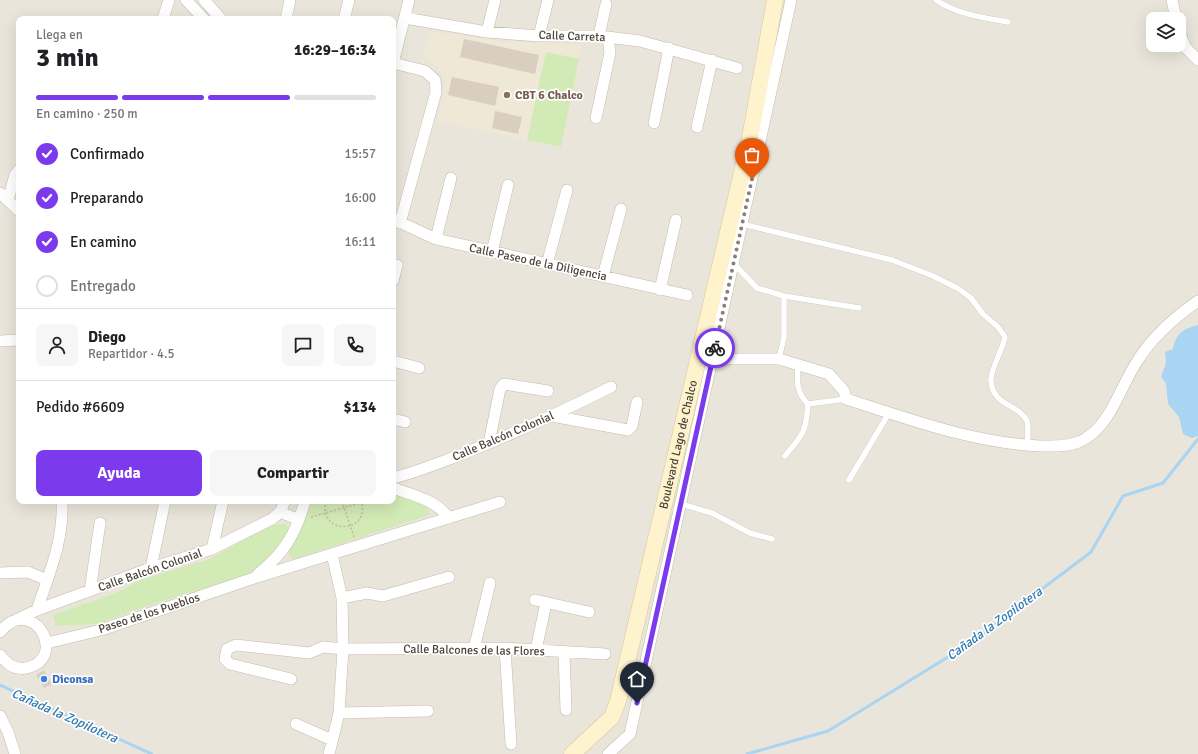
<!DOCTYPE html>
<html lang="es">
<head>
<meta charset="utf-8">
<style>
  :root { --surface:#fff; --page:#f6f6f6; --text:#202124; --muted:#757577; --line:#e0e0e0; --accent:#7c3aed }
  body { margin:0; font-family:Signika,sans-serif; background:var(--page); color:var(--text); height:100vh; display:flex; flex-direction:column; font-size:15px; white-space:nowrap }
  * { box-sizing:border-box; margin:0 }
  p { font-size:13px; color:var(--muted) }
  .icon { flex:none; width:22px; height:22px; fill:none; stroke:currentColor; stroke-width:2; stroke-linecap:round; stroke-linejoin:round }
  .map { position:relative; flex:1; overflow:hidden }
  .drawer { position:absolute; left:16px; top:16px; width:380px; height:488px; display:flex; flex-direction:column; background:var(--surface); border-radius:8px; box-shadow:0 4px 16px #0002 }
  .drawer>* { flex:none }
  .tools { position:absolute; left:1146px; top:12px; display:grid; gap:8px }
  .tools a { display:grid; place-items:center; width:40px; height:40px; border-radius:8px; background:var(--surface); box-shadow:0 4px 16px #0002; font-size:20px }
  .pin { position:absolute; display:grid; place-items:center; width:34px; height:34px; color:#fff; margin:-41px -17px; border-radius:50% 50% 50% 0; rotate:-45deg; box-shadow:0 0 4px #0007 }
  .pin .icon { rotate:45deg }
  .courier { position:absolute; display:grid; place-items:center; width:40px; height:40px; margin:-20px; border:3px solid #7c3aed; border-radius:50%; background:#fff; color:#222; box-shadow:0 1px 5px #0007 }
  .head em { font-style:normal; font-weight:700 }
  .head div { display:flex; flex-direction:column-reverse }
  .head { display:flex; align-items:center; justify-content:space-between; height:68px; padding:0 20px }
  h1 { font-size:26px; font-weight:700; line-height:30px }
  .bar { display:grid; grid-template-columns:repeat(4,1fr); gap:6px 4px; align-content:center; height:48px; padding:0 20px }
  .bar i { height:5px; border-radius:3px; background:var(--line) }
  .bar .current { background:var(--accent) }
  .bar p { grid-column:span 4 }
  .line { display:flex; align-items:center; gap:10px; padding:0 20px; border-top:1px solid var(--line) }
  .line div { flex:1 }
  .round { display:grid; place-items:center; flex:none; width:42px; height:42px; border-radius:8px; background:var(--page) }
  ol { padding:0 20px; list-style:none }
  li { display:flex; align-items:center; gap:12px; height:44px }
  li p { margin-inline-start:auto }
  li .icon { padding:4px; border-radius:50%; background:var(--accent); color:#fff; stroke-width:4 }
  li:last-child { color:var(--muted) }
  li i { width:22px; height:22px; border:2px solid var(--line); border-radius:50% }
  .button { display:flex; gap:8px; margin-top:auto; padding:8px 20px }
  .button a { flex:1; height:46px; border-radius:8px; background:var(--accent); color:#fff; font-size:16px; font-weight:700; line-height:46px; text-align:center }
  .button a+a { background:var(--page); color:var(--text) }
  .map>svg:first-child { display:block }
</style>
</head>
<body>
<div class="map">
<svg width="1198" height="754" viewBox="0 0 1198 754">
  <rect width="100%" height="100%" fill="#f6f3ec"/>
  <path fill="#eae5da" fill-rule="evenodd" d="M0,0H1198V754H0ZM19,19H393V501H19ZM1153,19H1179V45H1153Z"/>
  <path fill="#efe8d6" d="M433,32L505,42L582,45L561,147L437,121L445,80L437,66L423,58L429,36Z"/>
  <path fill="#d2eab5" d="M546,52L579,59L561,147L527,140Z
    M393,493L429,506V515L295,559L289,556V549L308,501H393Z
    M285,524L290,529L276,551L251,573L132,611L98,624L56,626L53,615L116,593L140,580L207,560L272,525Z"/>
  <path fill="#a9d4f2" d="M1198,325V436L1192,438L1183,434L1179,417L1168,404L1166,383L1161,377L1166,363L1165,352L1173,349C1176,333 1183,329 1198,325Z"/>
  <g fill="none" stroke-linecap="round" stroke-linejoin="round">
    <path stroke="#a9d4f2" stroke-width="3" d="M0,685L152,754
      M747,754L828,731L969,644L1091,552L1123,496L1163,483L1198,439"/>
  </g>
  <path fill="#d8cfc1" d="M464,39L539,55L535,74L460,57Z
    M452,77L499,87L495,106L448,95Z
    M495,111L522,117L518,134L492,128Z
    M44,670L52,684L44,688L36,675Z"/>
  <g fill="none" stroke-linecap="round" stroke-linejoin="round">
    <g stroke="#c2bbae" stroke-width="6">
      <path id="lane" d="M936,0C956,14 984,18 1008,22
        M742,224L892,260L933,276L959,289L971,298L983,314L998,327L1005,337C1003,350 990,369 991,381C993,407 1018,403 1027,421C1029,426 1027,438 1028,445
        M734,264L757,288L784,296L859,308
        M779,359L784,337V296
        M808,404L846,399
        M785,456C803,434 806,433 808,404C796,392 797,381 798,365
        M849,480L889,413
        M681,504L712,513L750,533L772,539"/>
    </g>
    <g stroke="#c2bbae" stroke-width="12">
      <path id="street" d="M186,0L204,19
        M204,0L221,19
        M1172,0L1176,19
        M405,18L487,32L539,36H599L640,41L737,68
        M163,19L169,0
        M286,19L290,0
        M344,19L349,0
        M1179,31L1186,48L1198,60
        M487,32L495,0
        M539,36L548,0
        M599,36L606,4
        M393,63L425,71L435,80L436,92L400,223
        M393,63L409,0
        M596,118L610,53L608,37
        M654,123L669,48
        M697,127L712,60
        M0,193L19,211
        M8,200L15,175L19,170
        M393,219L436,239L687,295
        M436,239L451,178
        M492,252L508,185
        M547,264L567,190
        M603,276L621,209
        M393,281L397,265
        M660,290L676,220
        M0,341L19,340
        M713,357L734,359H779L829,374L844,391L846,399C910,419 973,443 1040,446C1053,446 1066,447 1079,442C1088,438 1098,429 1104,421C1118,402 1125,379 1138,360C1153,336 1175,317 1198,301
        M393,361L419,368
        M552,416L628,430L632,426L637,402
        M393,419L405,422
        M489,443L500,389L504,384L548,391
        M393,478C418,472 441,462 465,453C515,433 563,411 611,387
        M393,488C413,495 436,500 449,518
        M280,512L299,520
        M212,549L223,501
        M151,568L165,501
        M0,573L28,572L47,580
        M258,574C284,554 296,533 305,501
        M90,591L100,523
        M342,598L367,593L383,596L449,577
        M535,600L589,612
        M37,610C49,574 64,540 62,501
        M16,620L37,610L151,568L212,549L272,519L280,512L285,501
        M0,632C33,592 70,659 26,668C14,670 7,664 0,655
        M47,643L101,630L251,579L500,502
        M505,648L511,744
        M474,649L490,583
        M536,650L546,603
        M564,652L566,710
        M291,679L230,664L225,659L227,649L236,645L309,653L323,647L343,649L505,648L605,654
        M339,713L428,711
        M0,716L8,732L15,754
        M296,724L332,740
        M329,754L339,713L343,649L342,598L332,554
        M608,754L630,734L791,0"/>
    </g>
    <g stroke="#d6c79b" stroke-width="17">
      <g id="secondary">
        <path id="s1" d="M572,754L612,717L618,701L750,138L775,0"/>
      </g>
    </g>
    <path stroke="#c4b79f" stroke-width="1.5" stroke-dasharray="2 2" stroke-linecap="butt" d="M326,501C318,537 372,533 361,501
      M342,501L354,537
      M311,517L367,501"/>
    <use href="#lane" stroke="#fff" stroke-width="5.5"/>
    <use href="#street" stroke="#fff" stroke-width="11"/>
    <use href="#secondary" stroke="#fff3cd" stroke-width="16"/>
  </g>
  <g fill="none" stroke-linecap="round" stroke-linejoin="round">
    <path stroke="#878178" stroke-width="4" stroke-dasharray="0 7.2" d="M715,348L752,179"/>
    <path stroke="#7c3aed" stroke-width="5" d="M637,703L715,348"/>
  </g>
  <circle fill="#8d6e63" stroke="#fff" stroke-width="1.5" cx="507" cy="95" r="4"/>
  <circle fill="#3f7fe0" stroke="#fff" stroke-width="1.5" cx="44" cy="679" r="4"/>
  <g text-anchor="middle" stroke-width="3.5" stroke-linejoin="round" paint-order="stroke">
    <g font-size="12" fill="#4b4439" stroke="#fff">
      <text transform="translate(572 36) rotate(2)" y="4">Calle Carreta</text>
      <text transform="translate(538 262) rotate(12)" y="4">Calle Paseo de la Diligencia</text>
      <text transform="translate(503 436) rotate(-23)" y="4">Calle Balcón Colonial</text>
      <text dy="4" stroke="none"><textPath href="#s1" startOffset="335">Boulevard Lago de Chalco</textPath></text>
      <text transform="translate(150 570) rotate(-19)" y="4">Calle Balcón Colonial</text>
      <text transform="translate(149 613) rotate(-18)" y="4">Paseo de los Pueblos</text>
      <text transform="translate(474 650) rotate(1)" y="4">Calle Balcones de las Flores</text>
    </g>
    <g font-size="12" font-weight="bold" fill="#785e54" stroke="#fff" text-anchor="start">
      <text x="515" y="99">CBT 6 Chalco</text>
    </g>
    <g font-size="12" font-weight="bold" fill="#366cbe" stroke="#fff" text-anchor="start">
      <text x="52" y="683">Diconsa</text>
    </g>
    <g font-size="13" font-style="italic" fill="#2e7ab2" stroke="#fff">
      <text transform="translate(994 623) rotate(-36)" y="5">Cañada la Zopilotera</text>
      <text transform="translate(65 715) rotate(24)" y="5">Cañada la Zopilotera</text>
    </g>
  </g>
</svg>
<div class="tools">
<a><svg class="icon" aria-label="layers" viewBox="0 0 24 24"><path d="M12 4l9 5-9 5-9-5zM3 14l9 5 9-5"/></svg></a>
</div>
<div class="pin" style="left:752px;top:179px;background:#ea580c"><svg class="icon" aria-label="bag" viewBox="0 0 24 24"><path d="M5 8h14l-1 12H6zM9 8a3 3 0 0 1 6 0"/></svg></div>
<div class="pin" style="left:637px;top:703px;background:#1f2937"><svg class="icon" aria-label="home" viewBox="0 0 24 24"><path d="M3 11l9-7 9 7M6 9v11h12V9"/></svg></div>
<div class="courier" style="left:715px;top:348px"><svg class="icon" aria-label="bike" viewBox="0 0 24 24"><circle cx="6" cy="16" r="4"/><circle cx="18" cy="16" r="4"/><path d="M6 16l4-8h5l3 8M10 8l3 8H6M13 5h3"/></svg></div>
<section class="drawer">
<div class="head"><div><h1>3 min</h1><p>Llega en</p></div><em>16:29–16:34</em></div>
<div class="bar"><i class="current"></i><i class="current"></i><i class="current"></i><i></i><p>En camino · 250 m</p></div>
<ol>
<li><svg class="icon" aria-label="check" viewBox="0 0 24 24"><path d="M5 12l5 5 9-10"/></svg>Confirmado<p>15:57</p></li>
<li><svg class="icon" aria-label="check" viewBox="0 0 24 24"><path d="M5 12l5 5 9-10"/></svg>Preparando<p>16:00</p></li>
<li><svg class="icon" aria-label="check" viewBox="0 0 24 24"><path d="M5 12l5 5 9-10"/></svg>En camino<p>16:11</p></li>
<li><i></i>Entregado</li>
</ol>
<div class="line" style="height:72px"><a class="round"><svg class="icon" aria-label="person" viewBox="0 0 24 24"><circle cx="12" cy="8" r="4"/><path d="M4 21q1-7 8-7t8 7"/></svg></a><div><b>Diego</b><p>Repartidor · 4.5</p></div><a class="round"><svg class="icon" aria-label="chat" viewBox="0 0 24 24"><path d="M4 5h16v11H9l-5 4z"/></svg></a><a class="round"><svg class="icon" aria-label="phone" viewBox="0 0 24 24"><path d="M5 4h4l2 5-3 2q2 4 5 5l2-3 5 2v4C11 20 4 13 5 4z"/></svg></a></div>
<div class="line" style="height:52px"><div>Pedido #6609</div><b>$134</b></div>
<div class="button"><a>Ayuda</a><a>Compartir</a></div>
</section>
</div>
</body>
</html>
